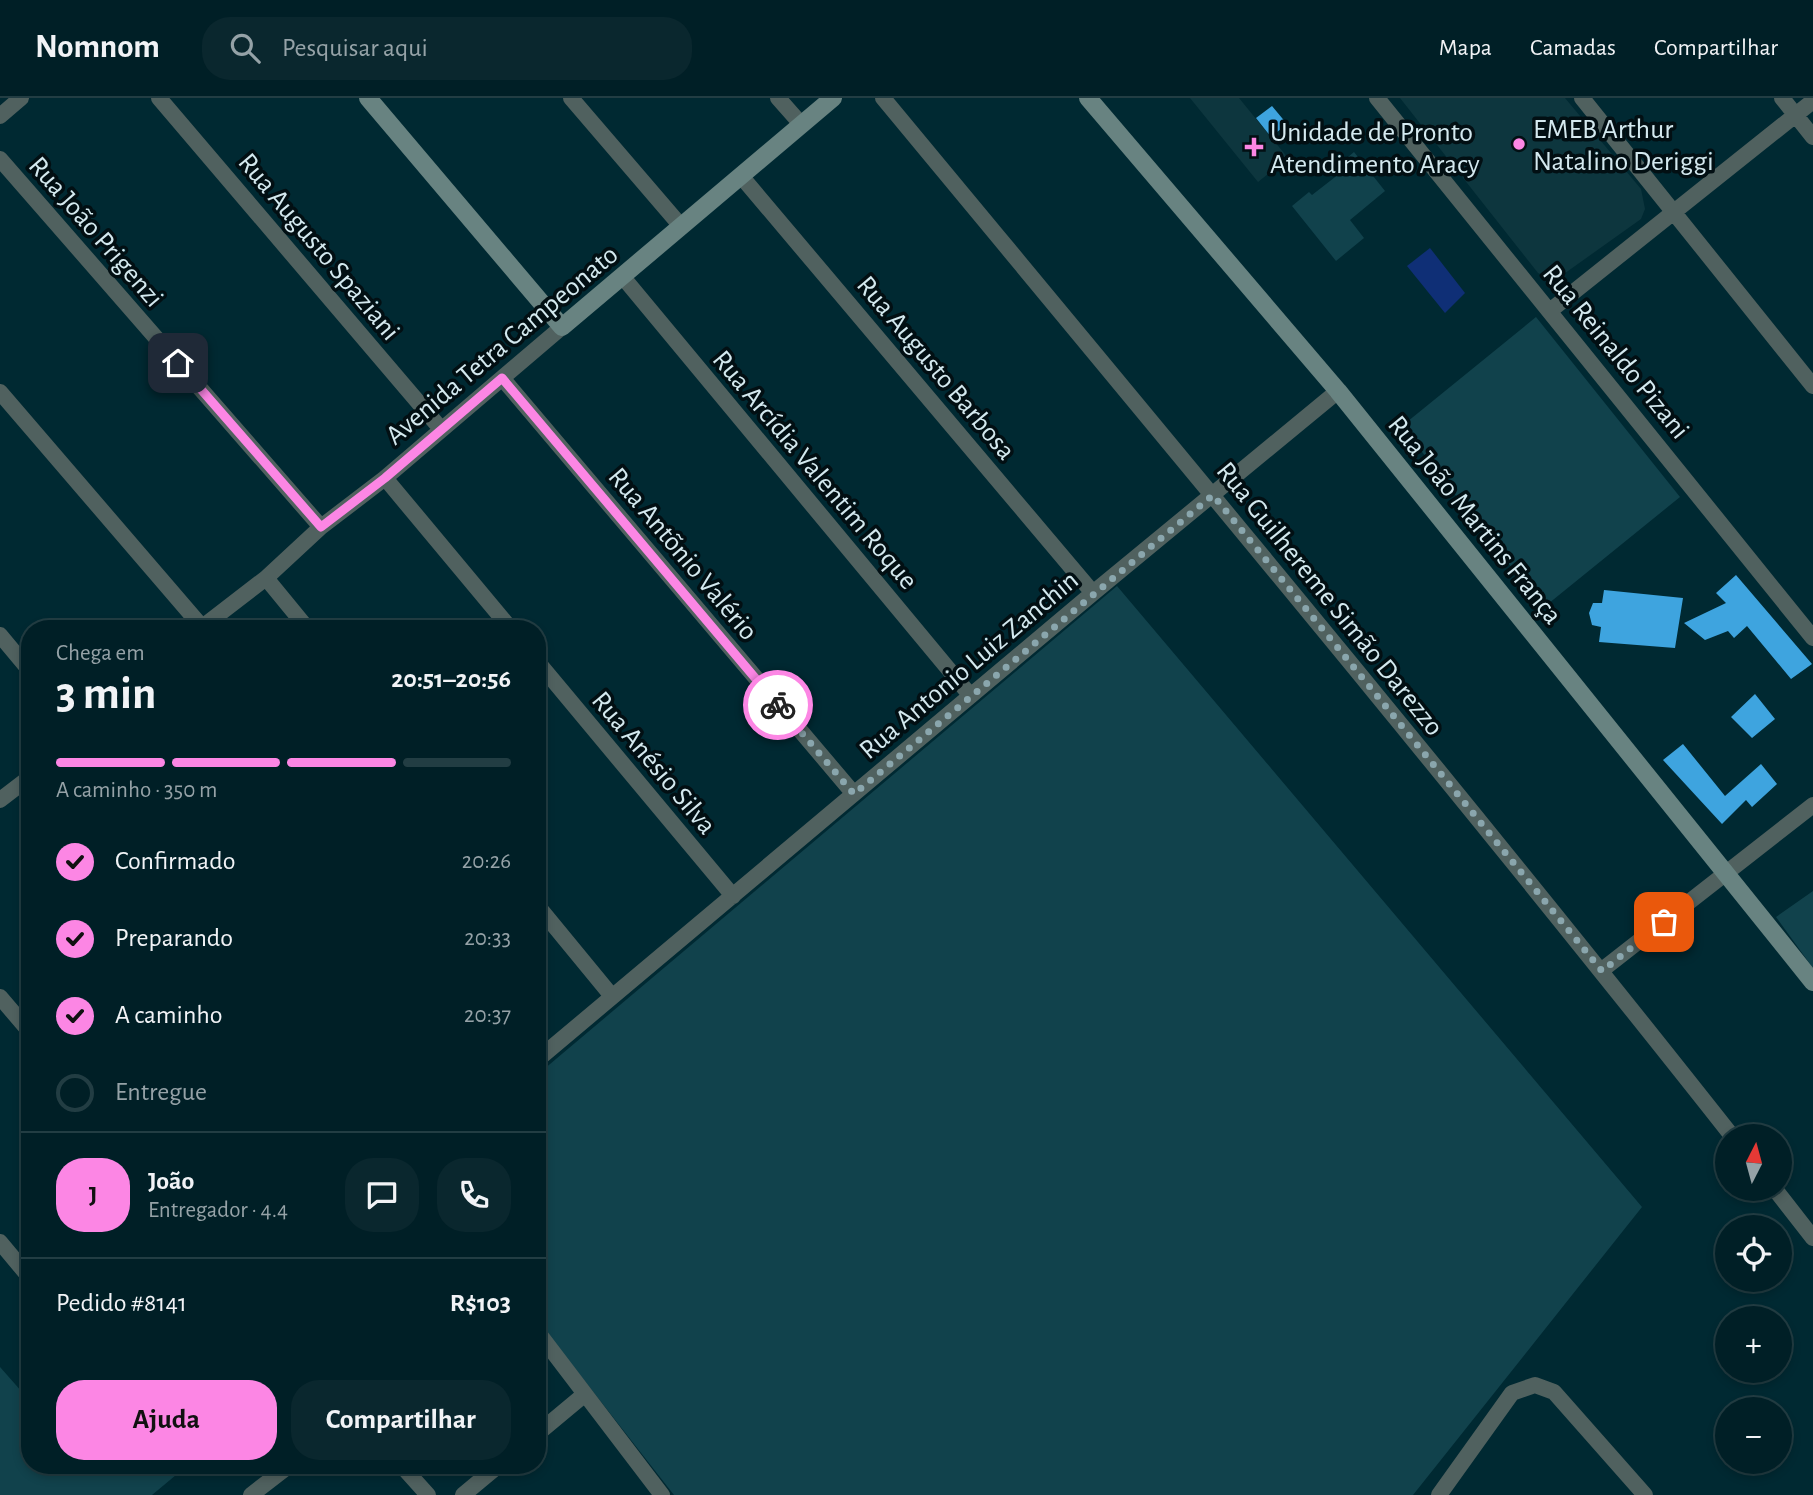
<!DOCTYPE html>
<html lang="pt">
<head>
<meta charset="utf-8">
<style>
  :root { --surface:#001f26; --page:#0a272e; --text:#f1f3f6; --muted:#95a2a7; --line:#223d43; --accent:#fc86e4 }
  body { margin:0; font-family:"Alegreya Sans",sans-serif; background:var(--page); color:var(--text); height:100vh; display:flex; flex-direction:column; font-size:26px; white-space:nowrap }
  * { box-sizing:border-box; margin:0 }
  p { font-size:23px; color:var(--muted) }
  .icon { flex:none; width:38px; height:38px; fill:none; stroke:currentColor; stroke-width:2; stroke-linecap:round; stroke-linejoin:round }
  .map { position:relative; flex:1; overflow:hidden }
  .sheet { position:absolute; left:21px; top:522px; width:525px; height:854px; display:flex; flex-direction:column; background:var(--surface); border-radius:28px; box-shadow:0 4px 10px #0003,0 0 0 2px var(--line) }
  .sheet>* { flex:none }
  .needle { width:46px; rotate:6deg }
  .fabs { position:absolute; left:1715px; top:1026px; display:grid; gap:14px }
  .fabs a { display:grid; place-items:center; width:77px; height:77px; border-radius:50%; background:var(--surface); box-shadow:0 4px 10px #0003,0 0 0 2px var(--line); font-size:35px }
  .pin { position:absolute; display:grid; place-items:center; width:60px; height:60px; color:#fff; margin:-30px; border-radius:14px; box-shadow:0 4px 10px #0006 }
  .courier { position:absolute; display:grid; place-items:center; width:70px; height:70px; margin:-35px; border:5px solid #fc86e4; border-radius:50%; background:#fff; color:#222; box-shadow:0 2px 9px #0007 }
  .head em { font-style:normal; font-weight:700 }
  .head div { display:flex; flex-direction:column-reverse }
  .head { display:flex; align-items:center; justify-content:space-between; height:119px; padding:0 35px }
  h1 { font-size:46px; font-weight:700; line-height:52px }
  .bar { display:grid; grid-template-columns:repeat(4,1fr); gap:10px 7px; align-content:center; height:84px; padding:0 35px }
  .bar i { height:9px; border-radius:5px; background:var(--line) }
  .bar .current { background:var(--accent) }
  .bar p { grid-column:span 4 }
  .line { display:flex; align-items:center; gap:18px; padding:0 35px; border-top:2px solid var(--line) }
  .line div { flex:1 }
  .round { display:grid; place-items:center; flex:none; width:74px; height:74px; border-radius:28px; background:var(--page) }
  ol { padding:0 35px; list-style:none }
  li { display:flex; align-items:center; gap:21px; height:77px }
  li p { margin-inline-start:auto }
  li .icon { padding:7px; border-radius:50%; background:var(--accent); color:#111; stroke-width:4 }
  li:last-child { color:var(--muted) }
  li i { width:38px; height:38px; border:4px solid var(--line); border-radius:50% }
  .action { display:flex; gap:14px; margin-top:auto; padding:14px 35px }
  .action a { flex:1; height:80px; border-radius:28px; background:var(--accent); color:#111; font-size:28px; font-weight:700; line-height:80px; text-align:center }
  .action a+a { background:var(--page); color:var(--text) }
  header { display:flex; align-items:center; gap:42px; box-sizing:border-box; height:98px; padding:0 35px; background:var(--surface); border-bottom:2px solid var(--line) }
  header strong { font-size:33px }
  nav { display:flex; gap:38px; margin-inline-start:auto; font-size:24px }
  .search { width:490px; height:63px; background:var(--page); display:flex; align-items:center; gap:18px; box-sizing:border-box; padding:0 24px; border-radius:28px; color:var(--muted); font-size:26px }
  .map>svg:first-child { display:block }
</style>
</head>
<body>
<header>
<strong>Nomnom</strong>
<div class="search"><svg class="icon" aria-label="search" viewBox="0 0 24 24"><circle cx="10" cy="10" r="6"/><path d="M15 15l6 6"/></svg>Pesquisar aqui</div>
<nav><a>Mapa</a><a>Camadas</a><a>Compartilhar</a></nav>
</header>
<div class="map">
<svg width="1813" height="1397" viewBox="0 0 1813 1397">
  <rect width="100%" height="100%" fill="#002932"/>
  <path fill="#0d363e" d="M1190,0H1239L1288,60L1258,84Z
    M1400,0H1565L1641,91L1645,111L1641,121L1561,178L1547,179L1538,175Z"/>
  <path fill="#11424c" d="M1354,54L1385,93L1350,122L1364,140L1336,163L1292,108L1309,94L1312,97L1339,76L1335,70Z
    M1536,219L1680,399L1543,510L1402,328Z
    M1117,488L1642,1109L1413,1397H674L537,1222V977Z
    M1813,793V870L1776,819Z
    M0,1269L30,1303V1367H188L152,1397H0Z"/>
  <path fill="#0f2f76" d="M1430,150L1465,195L1445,215L1407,168Z"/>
  <path fill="#3ea4df" d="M1272,8L1287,26L1271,39L1256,20Z
    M1736,477L1812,566L1791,581L1747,528L1734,540L1728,533L1705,542L1684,525L1726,505L1716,495Z
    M1604,492L1683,500L1675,550L1599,544L1601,529L1592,527L1589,515L1593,505H1602Z
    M1755,596L1775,621L1752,640L1731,619Z
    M1683,646L1725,698L1761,666L1777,686L1752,709L1746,702L1722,726L1663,662Z"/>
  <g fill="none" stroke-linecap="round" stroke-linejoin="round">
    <path stroke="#50615f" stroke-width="16" d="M159,0L441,331
      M571,0L680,127
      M778,0L801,26
      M883,0C1168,344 1455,687 1732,1038
      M1377,0L1813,540
      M1582,0L1813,288
      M1782,0L1813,39
      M0,18L21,0
      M0,61L321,429
      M741,78L1093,495
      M622,178L970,597
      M1551,212L1813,3
      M502,280L854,696
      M0,294L202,529
      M385,380L510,530
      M266,480L307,530
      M201,530L266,480L321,429L385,380L562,229
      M0,537L30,573
      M537,563L733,798
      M0,702L30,679
      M537,807L611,897
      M1602,872L1813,707
      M0,899L30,934
      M537,962L1093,495L1338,293
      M1774,1090L1813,1140
      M0,1144L30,1180
      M537,1233L662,1397
      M537,1336L585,1296
      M401,1367L428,1397
      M251,1397L290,1367
      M463,1397L499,1367
      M1439,1397L1512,1295L1535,1287L1554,1294L1645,1397"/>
    <path stroke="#688381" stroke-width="18" d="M368,0L562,229L833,0
      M1088,0L1338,293L1813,884"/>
  </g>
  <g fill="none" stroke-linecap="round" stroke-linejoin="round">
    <path stroke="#8aa6ad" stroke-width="7" stroke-dasharray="0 12.6" d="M778,607L854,696L1213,397L1602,873L1664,824"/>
    <path stroke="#fc86e4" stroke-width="9" d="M178,265L321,429L385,380L502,280L778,607"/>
  </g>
  <g fill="#fc86e4" stroke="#020f13" stroke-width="2.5">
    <circle cx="1519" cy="46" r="7"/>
    <path d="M1250.5 38.5h7v7h7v7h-7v7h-7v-7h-7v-7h7z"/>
  </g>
  <g text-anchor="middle" stroke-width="7" stroke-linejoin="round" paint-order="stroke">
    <g font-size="28" fill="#d4e9ef" stroke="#020f13" text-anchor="start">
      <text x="1533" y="40">EMEB Arthur<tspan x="1533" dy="32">Natalino Deriggi</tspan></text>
      <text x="1270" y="43">Unidade de Pronto<tspan x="1270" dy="32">Atendimento Aracy</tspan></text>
    </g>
    <g font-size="28" fill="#d4e9ef" stroke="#020f13">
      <text transform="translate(97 133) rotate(49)" y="10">Rua João Prigenzi</text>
      <text transform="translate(320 148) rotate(50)" y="10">Rua Augusto Spaziani</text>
      <text transform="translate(501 246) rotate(-40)" y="10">Avenida Tetra Campeonato</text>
      <text transform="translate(1617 253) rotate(51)" y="10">Rua Reinaldo Pizani</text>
      <text transform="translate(937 269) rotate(50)" y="10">Rua Augusto Barbosa</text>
      <text transform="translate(816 371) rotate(50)" y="10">Rua Arcídia Valentim Roque</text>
      <text transform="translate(1476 421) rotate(51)" y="10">Rua João Martins França</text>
      <text transform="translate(684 455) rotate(50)" y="10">Rua Antõnio Valério</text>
      <text transform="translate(1331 500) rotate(51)" y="10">Rua Guilhereme Simão Darezzo</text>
      <text transform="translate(968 566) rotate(-40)" y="10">Rua Antonio Luiz Zanchin</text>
      <text transform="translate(655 664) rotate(50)" y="10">Rua Anésio Silva</text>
    </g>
  </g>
</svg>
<div class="fabs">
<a><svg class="needle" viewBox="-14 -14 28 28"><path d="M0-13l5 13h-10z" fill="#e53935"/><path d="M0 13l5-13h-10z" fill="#95a2a7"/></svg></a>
<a><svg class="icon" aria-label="locate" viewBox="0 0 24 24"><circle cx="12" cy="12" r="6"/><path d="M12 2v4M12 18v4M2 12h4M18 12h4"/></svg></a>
<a>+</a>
<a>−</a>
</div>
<div class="pin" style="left:1664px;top:824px;background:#ea580c"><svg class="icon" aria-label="bag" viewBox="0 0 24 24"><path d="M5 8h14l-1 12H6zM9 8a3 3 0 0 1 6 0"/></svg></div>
<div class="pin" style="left:178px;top:265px;background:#1f2937"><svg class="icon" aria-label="home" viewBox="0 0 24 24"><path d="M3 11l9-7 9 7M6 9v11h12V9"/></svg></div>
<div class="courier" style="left:778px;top:607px"><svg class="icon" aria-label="bike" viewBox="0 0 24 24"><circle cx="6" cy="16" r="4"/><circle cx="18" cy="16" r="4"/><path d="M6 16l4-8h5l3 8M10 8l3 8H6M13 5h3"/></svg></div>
<section class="sheet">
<div class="head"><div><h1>3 min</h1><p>Chega em</p></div><em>20:51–20:56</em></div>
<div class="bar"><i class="current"></i><i class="current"></i><i class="current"></i><i></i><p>A caminho · 350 m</p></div>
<ol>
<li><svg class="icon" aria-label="check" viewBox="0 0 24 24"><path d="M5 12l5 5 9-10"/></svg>Confirmado<p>20:26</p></li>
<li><svg class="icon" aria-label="check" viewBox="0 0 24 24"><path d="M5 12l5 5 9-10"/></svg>Preparando<p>20:33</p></li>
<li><svg class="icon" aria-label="check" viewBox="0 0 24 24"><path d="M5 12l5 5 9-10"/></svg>A caminho<p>20:37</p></li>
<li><i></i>Entregue</li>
</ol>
<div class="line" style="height:126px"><b class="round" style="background:var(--accent);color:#111">J</b><div><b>João</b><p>Entregador · 4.4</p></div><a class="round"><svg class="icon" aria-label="chat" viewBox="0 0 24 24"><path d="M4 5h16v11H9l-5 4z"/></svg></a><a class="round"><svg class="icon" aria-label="phone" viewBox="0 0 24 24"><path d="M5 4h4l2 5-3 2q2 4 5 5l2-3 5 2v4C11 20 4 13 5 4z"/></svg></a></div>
<div class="line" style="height:91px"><div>Pedido #8141</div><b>R$103</b></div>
<div class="action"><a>Ajuda</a><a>Compartilhar</a></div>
</section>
</div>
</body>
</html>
